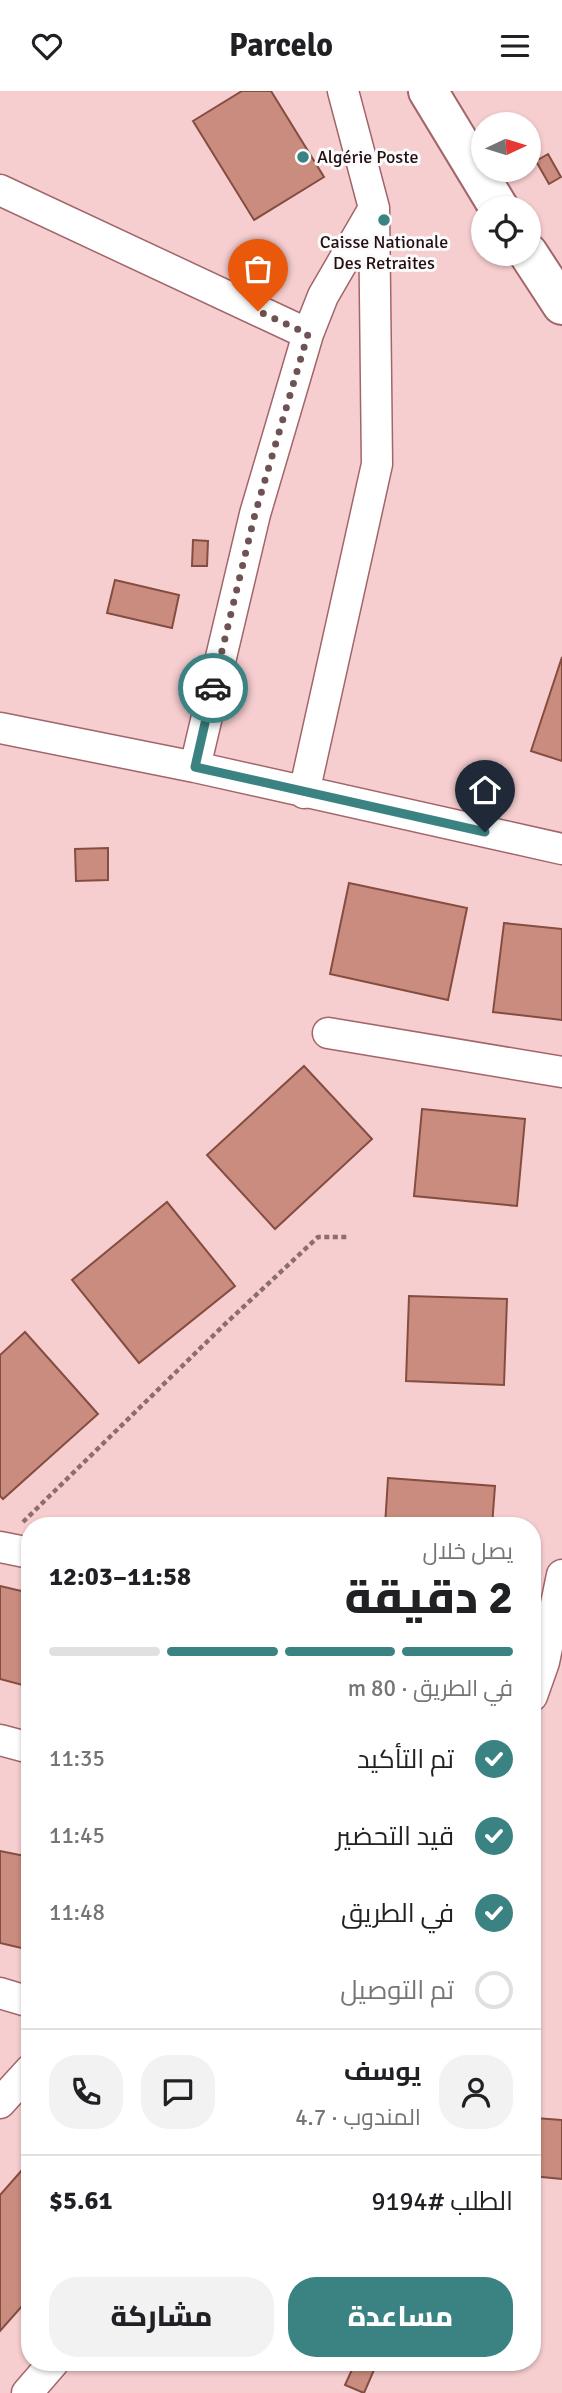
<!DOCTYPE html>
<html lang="ar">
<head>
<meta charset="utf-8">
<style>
  :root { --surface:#fff; --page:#f2f2f2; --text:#202124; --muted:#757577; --line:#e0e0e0; --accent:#3b8382 }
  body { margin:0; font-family:Signika,Cairo,sans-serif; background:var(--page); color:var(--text); direction:rtl; height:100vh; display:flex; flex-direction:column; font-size:26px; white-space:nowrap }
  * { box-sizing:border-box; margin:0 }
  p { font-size:23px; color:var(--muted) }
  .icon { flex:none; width:38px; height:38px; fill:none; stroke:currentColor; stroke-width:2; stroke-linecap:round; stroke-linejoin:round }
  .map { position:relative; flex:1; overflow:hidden; direction:ltr }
  .panel { position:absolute; left:21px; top:1426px; width:520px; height:854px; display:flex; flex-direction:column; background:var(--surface); border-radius:28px; box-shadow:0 2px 5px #0004; direction:rtl }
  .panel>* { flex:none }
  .needle { width:46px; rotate:86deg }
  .fabs { position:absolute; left:471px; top:21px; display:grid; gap:14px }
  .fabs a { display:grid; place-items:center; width:70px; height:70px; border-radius:50%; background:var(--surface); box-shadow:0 2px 5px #0004; font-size:35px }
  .pin { position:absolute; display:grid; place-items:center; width:60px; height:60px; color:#fff; margin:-72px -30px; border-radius:50% 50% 50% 0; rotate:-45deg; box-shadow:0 0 7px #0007 }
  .pin .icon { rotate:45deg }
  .courier { position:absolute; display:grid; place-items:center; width:70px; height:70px; margin:-35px; border:5px solid #3b8382; border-radius:50%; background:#fff; color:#222; box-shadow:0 2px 9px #0007 }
  .overview em { font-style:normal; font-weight:800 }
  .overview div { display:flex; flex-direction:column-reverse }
  .overview { display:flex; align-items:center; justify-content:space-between; height:119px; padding:0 28px }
  h1 { font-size:46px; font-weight:800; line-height:52px }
  .bar { display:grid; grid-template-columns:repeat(4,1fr); gap:10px 7px; align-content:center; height:84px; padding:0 28px }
  .bar i { height:9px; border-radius:5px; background:var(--line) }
  .bar .current { background:var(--accent) }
  .bar p { grid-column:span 4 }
  .line { display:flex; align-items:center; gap:18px; padding:0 28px; border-top:2px solid var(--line) }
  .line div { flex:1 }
  .round { display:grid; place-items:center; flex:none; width:74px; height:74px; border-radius:28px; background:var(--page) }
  ol { padding:0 28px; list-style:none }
  li { display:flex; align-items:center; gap:21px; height:77px }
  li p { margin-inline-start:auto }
  li .icon { padding:7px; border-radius:50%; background:var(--accent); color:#fff; stroke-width:4 }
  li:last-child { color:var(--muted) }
  li i { width:38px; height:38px; border:4px solid var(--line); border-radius:50% }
  .action { display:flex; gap:14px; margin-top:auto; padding:14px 28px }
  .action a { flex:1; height:80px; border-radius:28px; background:var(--accent); color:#fff; font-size:28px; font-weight:800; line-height:80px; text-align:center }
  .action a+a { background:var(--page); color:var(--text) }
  header { display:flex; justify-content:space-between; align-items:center; height:91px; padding:0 28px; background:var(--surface); font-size:32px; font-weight:800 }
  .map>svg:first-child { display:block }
</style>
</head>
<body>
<header><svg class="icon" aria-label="menu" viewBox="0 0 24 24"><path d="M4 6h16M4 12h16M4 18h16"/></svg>Parcelo<svg class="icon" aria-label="heart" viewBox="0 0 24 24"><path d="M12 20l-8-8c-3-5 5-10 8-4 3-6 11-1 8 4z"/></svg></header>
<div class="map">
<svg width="562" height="2302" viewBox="0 0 562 2302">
  <rect width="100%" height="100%" fill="#f7ced0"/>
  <path fill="#ca8c7e" stroke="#854d40" stroke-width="2" d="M242,0H271L324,86L254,129L193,30Z
    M548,63L561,86L549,93L536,70Z
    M193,449L208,450L207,475H192Z
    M115,489L179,504L172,537L107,522Z
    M562,566V670L531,660Z
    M108,757V789L76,790L75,758Z
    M349,792L467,817L448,909L330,883Z
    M504,832L562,838V929L493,921Z
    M304,975L372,1048L275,1138L207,1064Z
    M422,1018L525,1028L517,1115L414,1105Z
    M167,1111L235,1195L139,1272L72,1189Z
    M409,1205L507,1208L504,1294L406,1290Z
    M25,1241L98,1323L3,1408L0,1405V1264Z
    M388,1387L495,1395L492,1435H385Z
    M0,1495L30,1502V1596L0,1588Z
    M0,1760L30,1766V1859L0,1852Z
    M535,2027L562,2029V2088L532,2085Z
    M30,2070V2206L0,2240V2104Z
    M355,2272H377L364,2302L345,2294Z"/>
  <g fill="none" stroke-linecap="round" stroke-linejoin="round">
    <g stroke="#a1656a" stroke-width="33">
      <path id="minor" d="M0,99L308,243
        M0,637L195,676L562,758
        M195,676L255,423L308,243L323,205L374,117L343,0
        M304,702L377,373L374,117
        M328,942L562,981
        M0,1456L30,1462
        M532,1605L544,1571L562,1484
        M0,1649L30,1657
        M0,1902L30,1911
        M0,2012L30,1979
        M27,2302L53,2272"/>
    </g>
    <g stroke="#a1656a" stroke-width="42">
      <path id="secondary" d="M428,0L499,117
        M528,162L562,214"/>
    </g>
    <path stroke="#8d6d6f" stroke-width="4.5" stroke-dasharray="5 3.5" stroke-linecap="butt" d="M23,1431L223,1235L318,1146H349"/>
    <use href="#minor" stroke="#fff" stroke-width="30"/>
    <use href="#secondary" stroke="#fff" stroke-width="38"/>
  </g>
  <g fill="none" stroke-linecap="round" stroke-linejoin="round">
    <path stroke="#6f5254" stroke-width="7" stroke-dasharray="0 12.6" d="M213,597L255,423L308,243L258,220"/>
    <path stroke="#3b8382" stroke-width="9" d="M213,597L195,676L485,741"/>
  </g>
  <g fill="#3b8382" stroke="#fbfbfb" stroke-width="2.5">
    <circle cx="303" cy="66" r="7"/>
    <circle cx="384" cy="129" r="7"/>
  </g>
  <g text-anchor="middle" stroke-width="6" stroke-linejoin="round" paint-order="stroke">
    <g font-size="18" fill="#260f12" stroke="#fbfbfb" text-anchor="start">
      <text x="317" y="72">Algérie Poste</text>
      <text x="384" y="157" text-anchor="middle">Caisse Nationale<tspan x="384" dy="21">Des Retraites</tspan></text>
    </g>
  </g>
</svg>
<div class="fabs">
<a><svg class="needle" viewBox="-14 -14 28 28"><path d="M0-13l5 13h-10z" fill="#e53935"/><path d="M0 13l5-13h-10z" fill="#757577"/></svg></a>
<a><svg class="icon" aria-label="locate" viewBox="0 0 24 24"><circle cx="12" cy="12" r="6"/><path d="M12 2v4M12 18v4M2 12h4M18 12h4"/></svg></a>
</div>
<div class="pin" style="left:258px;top:220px;background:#ea580c"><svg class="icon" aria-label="bag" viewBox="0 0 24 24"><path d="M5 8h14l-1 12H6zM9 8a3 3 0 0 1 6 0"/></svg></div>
<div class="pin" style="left:485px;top:741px;background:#1f2937"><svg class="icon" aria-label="home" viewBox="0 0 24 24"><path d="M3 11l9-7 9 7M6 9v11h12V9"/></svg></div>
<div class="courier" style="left:213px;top:597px"><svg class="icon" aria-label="car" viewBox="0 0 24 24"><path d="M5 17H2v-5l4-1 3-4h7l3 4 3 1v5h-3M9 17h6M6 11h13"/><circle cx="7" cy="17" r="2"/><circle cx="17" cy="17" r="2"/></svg></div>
<section class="panel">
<div class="overview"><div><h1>2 دقيقة</h1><p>يصل خلال</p></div><em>11:58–12:03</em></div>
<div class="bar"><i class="current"></i><i class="current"></i><i class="current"></i><i></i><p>في الطريق · 80 m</p></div>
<ol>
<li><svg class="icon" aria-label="check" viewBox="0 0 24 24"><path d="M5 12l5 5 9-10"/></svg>تم التأكيد<p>11:35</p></li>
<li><svg class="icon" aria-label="check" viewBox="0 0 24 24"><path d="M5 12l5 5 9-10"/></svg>قيد التحضير<p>11:45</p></li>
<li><svg class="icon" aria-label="check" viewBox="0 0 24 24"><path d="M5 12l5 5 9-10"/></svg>في الطريق<p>11:48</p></li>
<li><i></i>تم التوصيل</li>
</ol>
<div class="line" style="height:126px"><a class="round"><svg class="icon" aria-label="person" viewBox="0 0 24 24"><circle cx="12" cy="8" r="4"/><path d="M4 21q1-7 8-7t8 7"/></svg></a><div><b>يوسف</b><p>المندوب · 4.7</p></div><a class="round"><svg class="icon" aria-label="chat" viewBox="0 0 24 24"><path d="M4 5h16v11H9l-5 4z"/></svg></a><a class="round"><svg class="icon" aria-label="phone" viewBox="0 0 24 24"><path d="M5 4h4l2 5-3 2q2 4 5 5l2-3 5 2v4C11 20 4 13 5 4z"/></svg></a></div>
<div class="line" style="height:91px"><div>الطلب #9194</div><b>$5.61</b></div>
<div class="action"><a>مساعدة</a><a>مشاركة</a></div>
</section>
</div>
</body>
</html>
